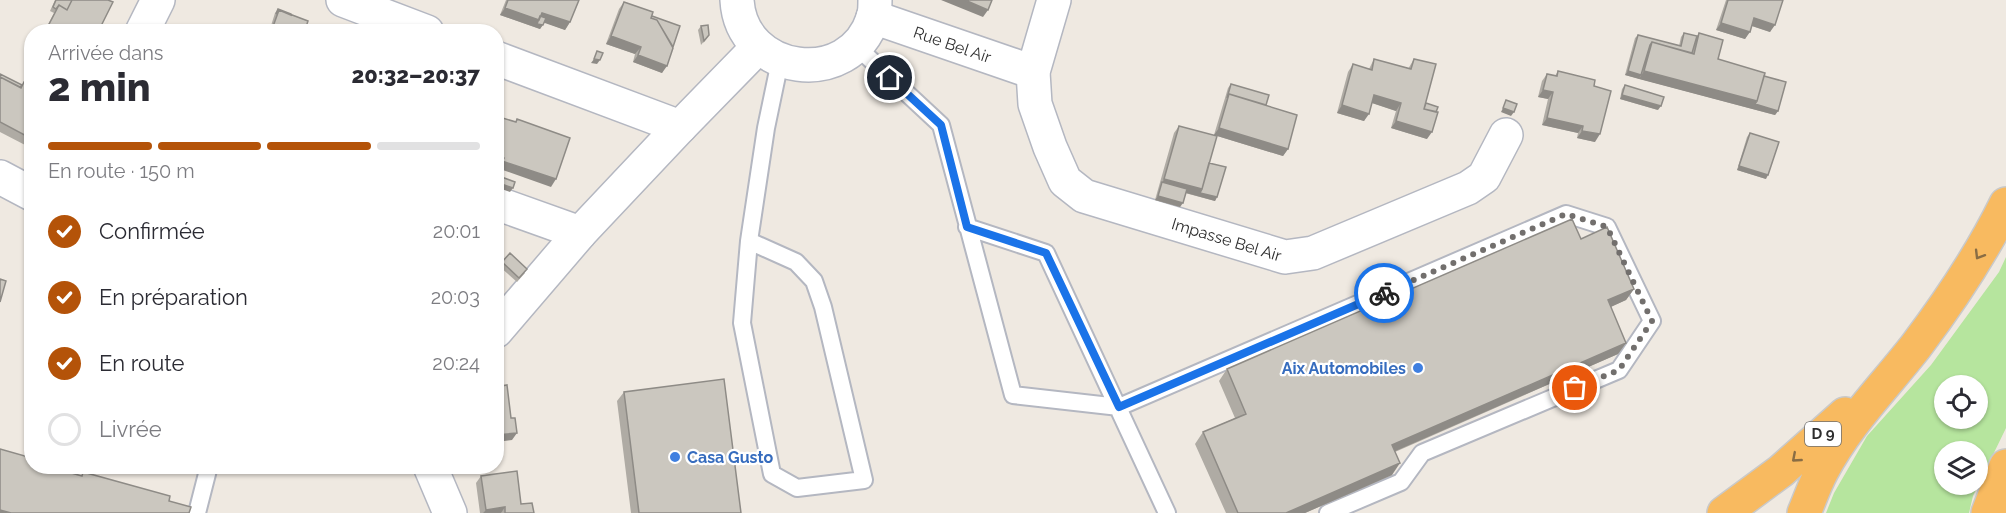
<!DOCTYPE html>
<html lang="fr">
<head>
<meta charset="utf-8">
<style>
  :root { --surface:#fff; --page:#f7f7f7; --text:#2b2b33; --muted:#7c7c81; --line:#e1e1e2; --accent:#b45309 }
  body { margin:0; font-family:Raleway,sans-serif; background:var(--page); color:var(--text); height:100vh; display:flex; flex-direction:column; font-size:22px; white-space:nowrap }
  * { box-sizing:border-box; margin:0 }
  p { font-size:20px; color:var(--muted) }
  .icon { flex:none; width:33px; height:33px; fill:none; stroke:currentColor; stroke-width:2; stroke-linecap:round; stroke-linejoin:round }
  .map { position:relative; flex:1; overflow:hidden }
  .sheet { position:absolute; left:24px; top:24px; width:480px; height:450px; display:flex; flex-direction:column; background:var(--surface); border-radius:24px; box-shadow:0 2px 4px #0004 }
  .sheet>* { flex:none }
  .controls { position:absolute; left:1934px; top:375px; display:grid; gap:12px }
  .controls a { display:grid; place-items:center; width:54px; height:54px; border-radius:50%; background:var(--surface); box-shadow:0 2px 4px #0004; font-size:30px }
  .pin { position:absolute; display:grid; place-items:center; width:51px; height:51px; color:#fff; margin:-26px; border:3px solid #fff; border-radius:50%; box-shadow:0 2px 6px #0007 }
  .courier { position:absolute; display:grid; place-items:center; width:60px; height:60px; margin:-30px; border:4px solid #1a73e8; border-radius:50%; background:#fff; color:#222; box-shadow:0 2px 8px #0007 }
  .summary em { font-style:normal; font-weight:800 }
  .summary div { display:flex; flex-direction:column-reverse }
  .summary { display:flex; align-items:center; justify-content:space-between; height:102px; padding:0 24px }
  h1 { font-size:39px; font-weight:800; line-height:45px }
  .bar { display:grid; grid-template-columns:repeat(4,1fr); gap:9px 6px; align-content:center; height:72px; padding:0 24px }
  .bar i { height:8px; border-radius:4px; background:var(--line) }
  .bar .selected { background:var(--accent) }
  .bar p { grid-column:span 4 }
  ol { padding:0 24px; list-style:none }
  li { display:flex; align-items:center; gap:18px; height:66px }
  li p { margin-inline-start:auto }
  li .icon { padding:6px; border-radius:50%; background:var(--accent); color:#fff; stroke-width:4 }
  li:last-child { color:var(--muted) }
  li i { width:33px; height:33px; border:3px solid var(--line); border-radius:50% }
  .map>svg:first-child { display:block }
</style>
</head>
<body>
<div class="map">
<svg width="2006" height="513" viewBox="0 0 2006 513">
  <rect width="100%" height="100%" fill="#efe9e1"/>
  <path fill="#b6e59e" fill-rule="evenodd" d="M2006,257V428L1973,496L1969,513H1826L1834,493L1867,436L1931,365L1999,272ZM1944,386H1977V418H1944ZM1944,452H1977V484H1944Z"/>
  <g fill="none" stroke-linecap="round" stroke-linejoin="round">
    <g stroke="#b4b7c1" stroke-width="20">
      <path id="service" d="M856,46L941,125L1013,395L1119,407L1566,214L1607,227L1652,321L1619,370L1422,453L1401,482L1328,513
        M967,227L1046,253L1167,513
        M749,241L796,262L814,281L823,307L864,480L797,488L772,474L742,323L749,241L766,128L780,61
        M197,513L209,466"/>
    </g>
    <g stroke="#b4b7c1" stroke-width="36">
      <g id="minor">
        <path d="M343,0L427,32"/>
        <path d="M737,0C741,75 850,90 873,18C875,13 875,6 875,0"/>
        <path id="s1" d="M1054,0L1033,72L1035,104L1050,147L1065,181L1084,196L1285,257L1313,253L1468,188L1484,177L1506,135"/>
        <path id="s2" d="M873,17L1033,72"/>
        <path d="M142,32L158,0"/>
        <path d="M496,58L680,127L758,47"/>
        <path d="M0,177L32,194"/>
        <path d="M496,203L580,233"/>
        <path d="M496,331L580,233L680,127"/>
        <path d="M430,466L450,513"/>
      </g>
    </g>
    <g stroke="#c9c9c9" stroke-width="36">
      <path id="trunk" d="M1724,513L1781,471L1845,414
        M1804,513C1810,499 1815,484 1822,471C1846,425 1884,387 1916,346C1950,301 1981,255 2006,204
        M1988,513L2006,466"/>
    </g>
    <use href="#service" stroke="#fff" stroke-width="16"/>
    <use href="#minor" stroke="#fff" stroke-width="33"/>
    <use href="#trunk" stroke="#f8ba60" stroke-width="33"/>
  </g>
  <path fill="#afaba4" d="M55,0H108L98,32H44L54,13L50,11Z
    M506,0H579L570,22L565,30L544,22L540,29L500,15Z
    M1726,0H1783L1770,32L1752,26L1745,39L1716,30Z
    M624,2L652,16L673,47L662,73L633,62L635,54L606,44L619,9Z
    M278,9L291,15L306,27L320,32H269L275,13Z
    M701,26L709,35L701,45L698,30Z
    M1684,33L1697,36L1699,33L1718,59L1764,76L1778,111L1775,115L1625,75L1635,38L1638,35L1679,46L1681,37Z
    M1374,59L1408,69L1414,59L1426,103L1427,139L1391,128L1396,111L1372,103L1364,121L1337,113L1348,72L1353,64L1369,69Z
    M1558,71L1594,86L1595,142L1577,138L1578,133L1542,125L1548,99L1538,97L1542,81L1547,74L1555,76Z
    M0,74L22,85L24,82L32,86V141L27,146L0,132Z
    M1231,84L1266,105L1288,149L1283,156L1214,135L1228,88Z
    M1625,85L1658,110L1620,99L1622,89Z
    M1179,126L1209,163L1217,197L1215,201L1185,193L1180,207L1155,200L1174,133Z
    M1750,133L1766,179L1737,170L1747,137Z
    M1581,239L1634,289L1626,300L1610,307L1626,343L1618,354L1395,452L1392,475L1305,513H1226L1195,444L1203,432L1235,418L1219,381L1227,369Z
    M502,262L525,273L517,282L499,266Z
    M624,392L741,513H631L617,401Z
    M481,476L521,504L534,513H480L476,483Z"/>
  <path fill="#8e8b86" d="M941,0H965L988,10L983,17Z
    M505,8L542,13L570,22L565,30L539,21L543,25L540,29L500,15Z
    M1754,18L1775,25L1770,32L1749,25Z
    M1721,23L1750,32L1745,39L1716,30Z
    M611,36L641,47L635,54L606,44Z
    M638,55L667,66L662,73L633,62Z
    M594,59L600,60L597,64L591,63Z
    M1628,71L1641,75L1639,79L1625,75Z
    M1644,71L1757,101L1778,111L1775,115L1639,79Z
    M1543,90L1553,92L1548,99L1538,97Z
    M1374,95L1401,103L1396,111L1369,102Z
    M1622,95L1661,106L1658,110L1620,99Z
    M1342,105L1369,114L1364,121L1337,113Z
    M1503,108L1514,112L1511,116L1501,112Z
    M1547,118L1583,126L1578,133L1542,125Z
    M1396,121L1432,132L1427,139L1391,128Z
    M1219,128L1288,149L1283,156L1214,135Z
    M1582,131L1600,134L1595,142L1577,138Z
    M496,155L504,158L498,165L496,164Z
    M502,161L556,179L551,187L497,168Z
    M1739,166L1768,175L1766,179L1737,170Z
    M1164,179L1202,189L1217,197L1215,201L1161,186Z
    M496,182L513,188L510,192L496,187Z
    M1158,196L1183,203L1180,207L1155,200Z
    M1634,289L1626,300L1600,312L1608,300Z
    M1626,343L1618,354L1384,456L1392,445Z
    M517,433L512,440L496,442V435Z
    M1400,463L1392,475L1305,513H1286Z
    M505,507L501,513H483L486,510Z
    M0,510L11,513H0Z"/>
  <path fill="#cbc7bf" stroke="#8e8b86" stroke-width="1.5" d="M56,0H72L67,10L59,5L56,9L53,7Z
    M72,0H108L113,2L98,32H45L59,5L67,10Z
    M508,0H579L570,22L542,13L539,20L505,8Z
    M965,0H992L988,10Z
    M1728,0H1783L1775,25L1754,18L1750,32L1721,23Z
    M624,2L653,12L651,18L657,20L673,48L667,66L638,55L641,47L611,36Z
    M278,9L291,14V15L279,10L276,14Z
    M279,10L308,21L306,27L320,32H271Z
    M540,16L546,18L543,25L537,24Z
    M652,16L680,26L673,47L657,20L651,18Z
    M708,25L709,35L704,41L701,26Z
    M1684,33L1697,36L1692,53L1652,42L1650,45L1641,75L1628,71L1638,35L1681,46Z
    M1699,33L1723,40L1718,59L1765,73L1757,101L1644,71L1652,42L1694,54Z
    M597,51L603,53L600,60L594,59Z
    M1374,59L1411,69L1414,59L1436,64L1424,109L1438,112L1432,132L1396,121L1401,103L1374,95L1369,114L1342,105L1353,64L1372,70Z
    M1558,71L1595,80L1594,86L1611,91L1600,134L1582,131L1583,126L1547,118L1553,92L1543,90L1547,74L1557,76Z
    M0,74L22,85L20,87L0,77Z
    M1764,76L1786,82L1778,111L1755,104L1757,101Z
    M0,77L21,88L24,82L32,86V139L0,122Z
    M1231,84L1269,95L1266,105L1229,94L1227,98Z
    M1625,85L1664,97L1661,106L1622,95Z
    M1229,94L1297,115L1288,149L1219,128Z
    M1506,100L1517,104L1514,112L1503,108Z
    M1426,103L1438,107L1436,112L1424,109Z
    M496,116L516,122L517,119L570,138L556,179L502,161L504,158L496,155Z
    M1179,126L1217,136L1202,189L1164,179Z
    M1750,133L1779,142L1768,175L1739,166Z
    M1209,163L1226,167L1217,197L1200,193L1202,189Z
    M496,175L515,182L513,188L496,182Z
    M1162,182L1187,189L1183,203L1158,196Z
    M1572,219L1581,239L1607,227L1634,289L1608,300L1626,343L1392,445L1400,463L1286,513H1238L1203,432L1246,414L1227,369Z
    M510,253L527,269L519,278L502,262Z
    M0,279L6,281L0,302Z
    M724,379L741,513H639L624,392Z
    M507,385L511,418H515L517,433L496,435V387Z
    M0,449L32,458V466H47L82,476L83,472L170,496L169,501L191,507L189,513H11L0,510Z
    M517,471L521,504L532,503L534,513H505V507L486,510L481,476Z"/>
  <defs><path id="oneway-chevron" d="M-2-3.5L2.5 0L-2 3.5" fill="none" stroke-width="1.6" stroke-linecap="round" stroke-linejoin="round" transform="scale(1.5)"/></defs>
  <g stroke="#896d44">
    <use href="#oneway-chevron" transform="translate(1979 255) rotate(121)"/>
    <use href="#oneway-chevron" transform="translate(1796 458) rotate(139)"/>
  </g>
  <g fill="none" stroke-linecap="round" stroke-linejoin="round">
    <path stroke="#726f6d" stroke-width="6" stroke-dasharray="0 10.8" d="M1384,293L1566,214L1607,227L1652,321L1619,370L1575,388"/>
    <path stroke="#1a73e8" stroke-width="8" d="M890,78L941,125L967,227L1046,253L1119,407L1384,293"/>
  </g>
  <g fill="#3f7fe0" stroke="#fff" stroke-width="2">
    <circle cx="1418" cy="368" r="6"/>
    <circle cx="675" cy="457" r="6"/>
  </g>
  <g text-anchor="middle" stroke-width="4.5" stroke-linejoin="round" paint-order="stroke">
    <rect fill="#fff" stroke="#6d6d6d" stroke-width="1.5" x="1805" y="422" width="36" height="24" rx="4.5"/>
    <g font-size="15" font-weight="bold" fill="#2e2e2e">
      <text x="1823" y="439">D 9</text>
    </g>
    <g font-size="16" fill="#2e2e2e" stroke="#fff">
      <text dy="6" stroke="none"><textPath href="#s2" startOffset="84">Rue Bel Air</textPath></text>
      <text dy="6" stroke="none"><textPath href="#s1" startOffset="363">Impasse Bel Air</textPath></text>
    </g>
    <g font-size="16" font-weight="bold" fill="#366cbe" stroke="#fff" text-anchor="end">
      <text x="1406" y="374">Aix Automobiles</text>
      <text x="687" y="463" text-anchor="start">Casa Gusto</text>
    </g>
  </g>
</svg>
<div class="controls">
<a><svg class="icon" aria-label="locate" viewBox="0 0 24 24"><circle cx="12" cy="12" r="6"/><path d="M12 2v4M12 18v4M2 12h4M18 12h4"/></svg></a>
<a><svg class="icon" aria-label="layers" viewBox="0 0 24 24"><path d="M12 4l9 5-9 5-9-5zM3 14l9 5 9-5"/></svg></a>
</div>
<div class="pin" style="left:1575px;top:388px;background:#ea580c"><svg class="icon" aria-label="bag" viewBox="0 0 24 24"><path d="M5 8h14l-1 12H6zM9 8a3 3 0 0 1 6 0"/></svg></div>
<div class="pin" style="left:890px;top:78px;background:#1f2937"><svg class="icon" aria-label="home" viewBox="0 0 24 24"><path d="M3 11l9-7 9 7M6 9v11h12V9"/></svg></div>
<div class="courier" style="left:1384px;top:293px"><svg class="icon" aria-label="bike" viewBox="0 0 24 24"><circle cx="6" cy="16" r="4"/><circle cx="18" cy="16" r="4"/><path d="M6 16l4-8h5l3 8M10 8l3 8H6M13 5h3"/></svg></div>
<section class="sheet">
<div class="summary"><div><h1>2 min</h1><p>Arrivée dans</p></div><em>20:32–20:37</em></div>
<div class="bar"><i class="selected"></i><i class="selected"></i><i class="selected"></i><i></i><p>En route · 150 m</p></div>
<ol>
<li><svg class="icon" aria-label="check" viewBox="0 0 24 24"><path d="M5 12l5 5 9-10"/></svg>Confirmée<p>20:01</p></li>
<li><svg class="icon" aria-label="check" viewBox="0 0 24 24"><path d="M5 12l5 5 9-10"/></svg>En préparation<p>20:03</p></li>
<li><svg class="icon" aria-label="check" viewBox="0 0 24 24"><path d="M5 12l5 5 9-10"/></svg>En route<p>20:24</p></li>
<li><i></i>Livrée</li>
</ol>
</section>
</div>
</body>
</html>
